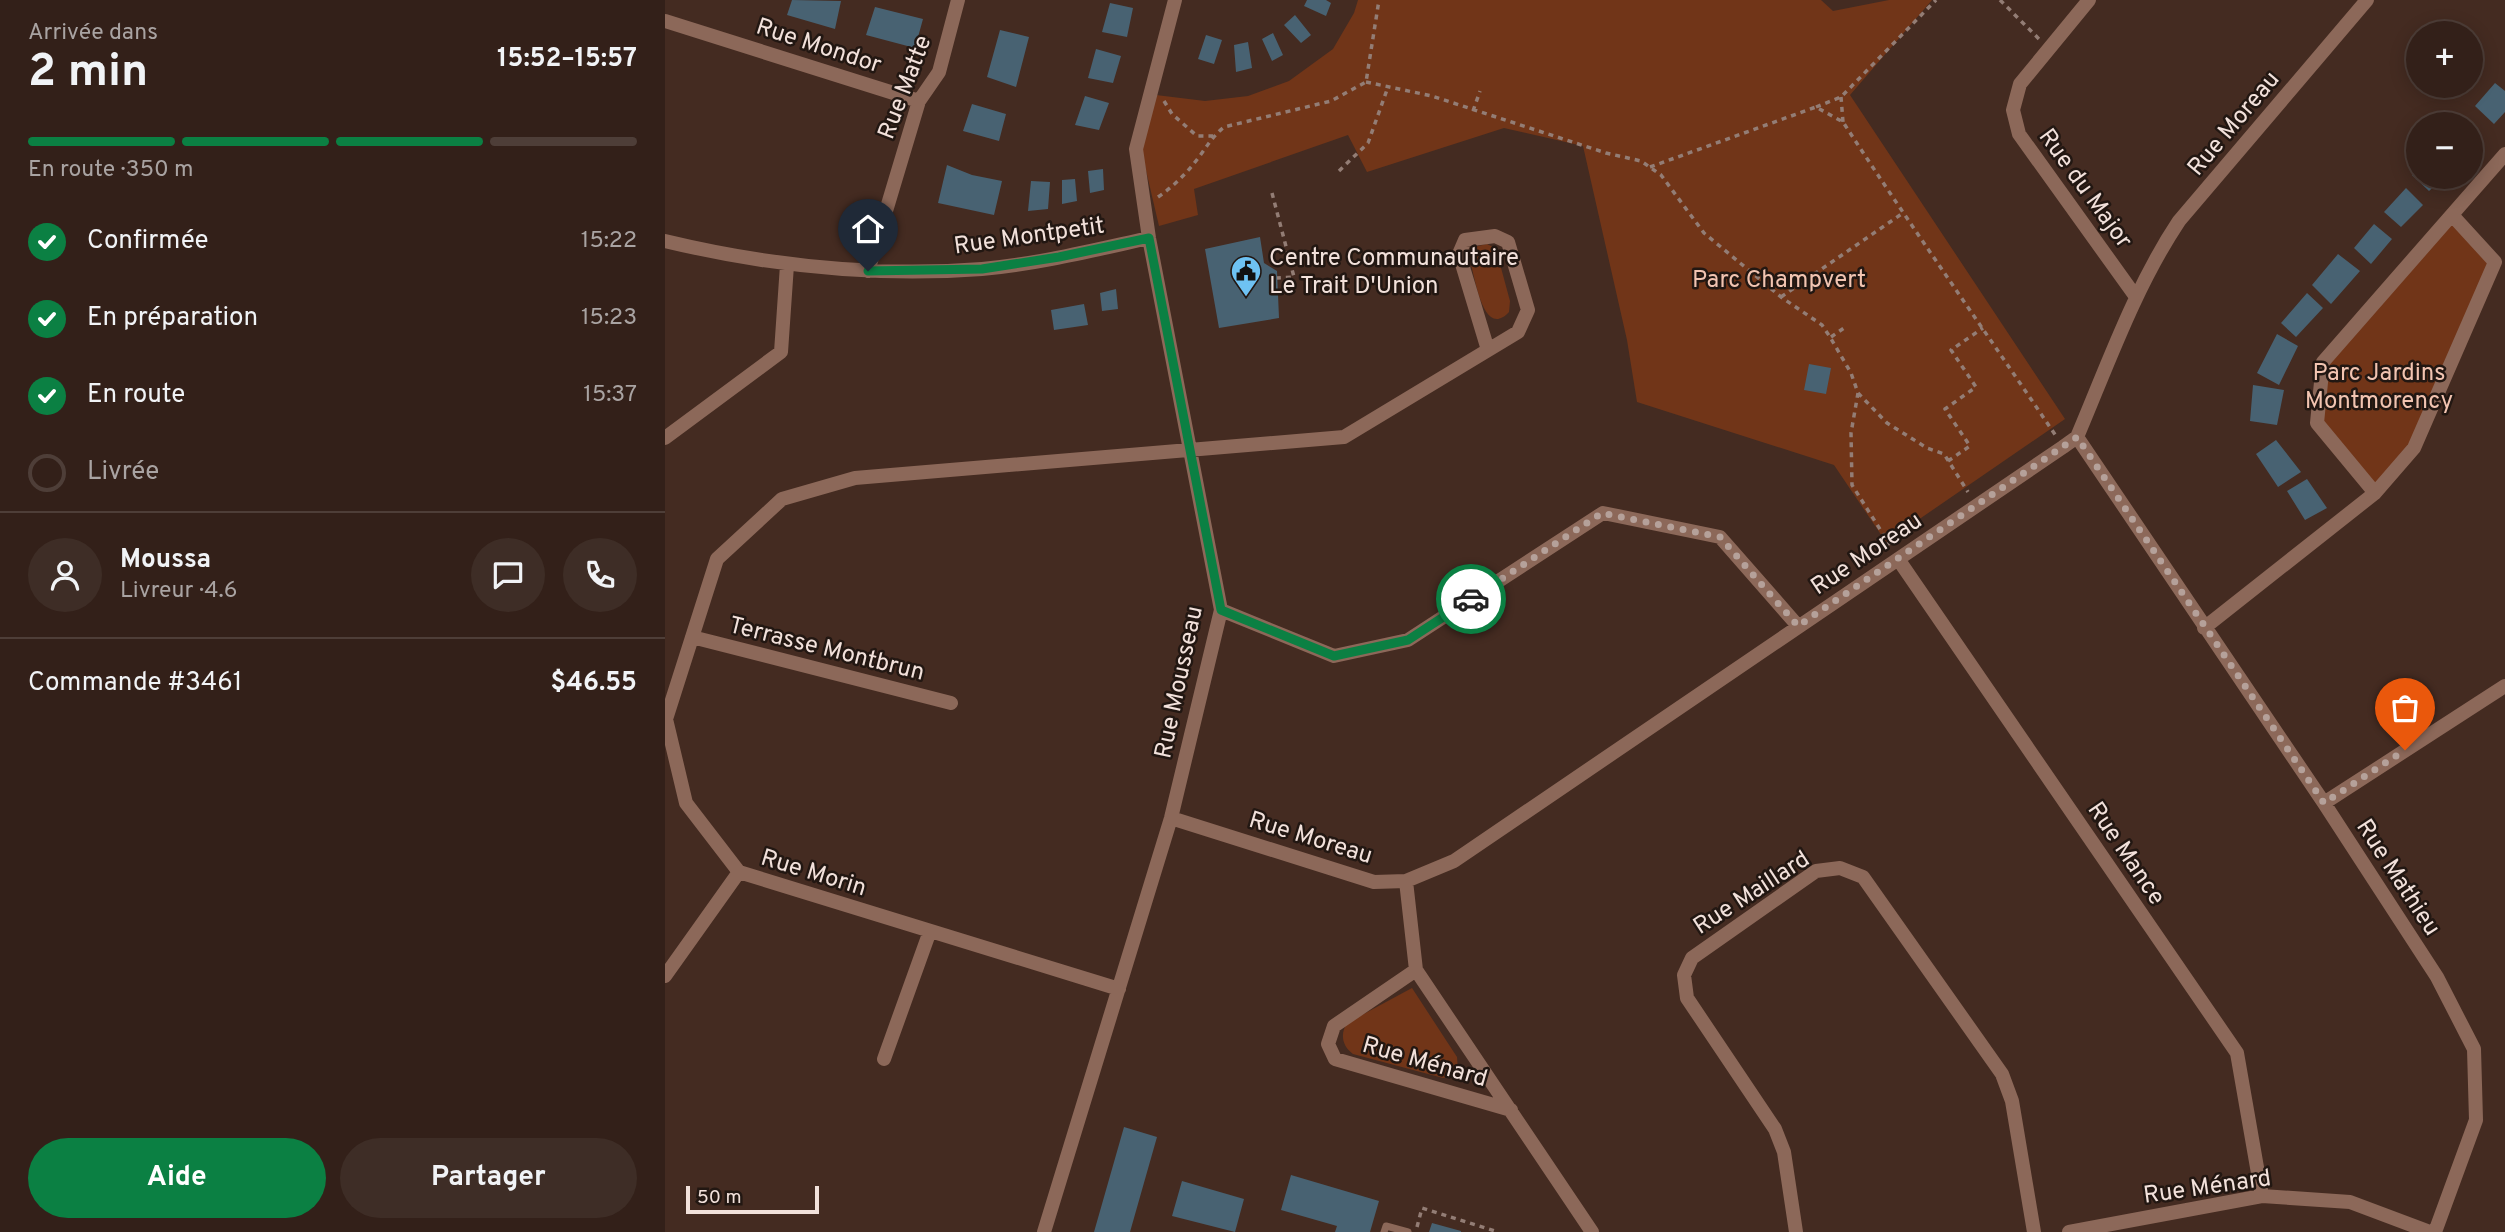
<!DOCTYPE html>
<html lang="fr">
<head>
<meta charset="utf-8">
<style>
  :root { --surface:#332019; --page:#3e2d26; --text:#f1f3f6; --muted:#a9a3a2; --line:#4e3e38; --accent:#0b8043 }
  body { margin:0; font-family:Overpass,sans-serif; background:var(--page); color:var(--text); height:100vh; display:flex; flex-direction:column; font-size:26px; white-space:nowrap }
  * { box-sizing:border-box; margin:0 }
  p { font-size:23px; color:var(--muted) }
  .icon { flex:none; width:38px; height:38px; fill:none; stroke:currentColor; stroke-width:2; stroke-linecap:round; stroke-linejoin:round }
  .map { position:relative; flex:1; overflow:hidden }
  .details { display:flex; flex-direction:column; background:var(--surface); width:665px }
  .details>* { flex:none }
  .buttons { position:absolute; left:1741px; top:21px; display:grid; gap:14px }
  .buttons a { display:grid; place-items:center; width:77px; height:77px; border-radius:50%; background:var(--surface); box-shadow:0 4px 18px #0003,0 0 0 2px var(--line); font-size:35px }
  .scale { position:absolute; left:21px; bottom:18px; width:133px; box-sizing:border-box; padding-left:7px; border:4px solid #f2e1db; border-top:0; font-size:19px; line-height:24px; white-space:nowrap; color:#f2e1db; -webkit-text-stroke:5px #221712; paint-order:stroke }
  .pin { position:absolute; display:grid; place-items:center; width:60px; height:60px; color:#fff; margin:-72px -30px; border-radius:50% 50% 50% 0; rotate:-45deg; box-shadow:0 0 7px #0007 }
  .pin .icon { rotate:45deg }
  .courier { position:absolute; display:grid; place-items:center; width:70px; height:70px; margin:-35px; border:5px solid #0b8043; border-radius:50%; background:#fff; color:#222; box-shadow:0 2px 9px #0007 }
  .overview em { font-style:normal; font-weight:700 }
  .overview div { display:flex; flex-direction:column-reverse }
  .overview { display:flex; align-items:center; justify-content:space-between; height:119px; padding:0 28px }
  h1 { font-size:46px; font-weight:700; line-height:52px }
  .bar { display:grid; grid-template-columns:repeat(4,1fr); gap:10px 7px; align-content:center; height:84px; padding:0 28px }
  .bar i { height:9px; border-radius:5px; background:var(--line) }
  .bar .on { background:var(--accent) }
  .bar p { grid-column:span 4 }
  .line { display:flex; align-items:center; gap:18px; padding:0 28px; border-top:2px solid var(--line) }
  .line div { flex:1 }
  .round { display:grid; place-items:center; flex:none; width:74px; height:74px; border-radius:37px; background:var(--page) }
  ol { padding:0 28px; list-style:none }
  li { display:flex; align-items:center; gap:21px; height:77px }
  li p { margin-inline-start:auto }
  li .icon { padding:7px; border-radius:50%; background:var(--accent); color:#fff; stroke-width:4 }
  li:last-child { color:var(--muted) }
  li i { width:38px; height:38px; border:4px solid var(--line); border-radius:50% }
  .primary-button { display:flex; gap:14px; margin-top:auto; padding:14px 28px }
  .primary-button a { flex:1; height:80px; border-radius:42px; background:var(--accent); color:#fff; font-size:28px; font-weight:700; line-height:80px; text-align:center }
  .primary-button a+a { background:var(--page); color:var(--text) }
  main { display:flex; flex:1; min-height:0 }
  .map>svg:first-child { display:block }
</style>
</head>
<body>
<main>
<section class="details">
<div class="overview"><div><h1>2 min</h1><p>Arrivée dans</p></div><em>15:52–15:57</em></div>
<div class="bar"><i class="on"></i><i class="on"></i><i class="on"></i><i></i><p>En route · 350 m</p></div>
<ol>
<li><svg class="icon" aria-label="check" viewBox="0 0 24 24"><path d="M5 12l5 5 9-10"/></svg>Confirmée<p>15:22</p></li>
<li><svg class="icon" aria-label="check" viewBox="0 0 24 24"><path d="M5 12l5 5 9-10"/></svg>En préparation<p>15:23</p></li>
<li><svg class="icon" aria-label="check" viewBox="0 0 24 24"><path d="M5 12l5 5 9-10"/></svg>En route<p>15:37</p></li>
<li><i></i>Livrée</li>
</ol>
<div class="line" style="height:126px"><a class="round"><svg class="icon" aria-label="person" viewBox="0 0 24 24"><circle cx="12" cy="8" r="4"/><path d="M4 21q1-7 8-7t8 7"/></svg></a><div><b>Moussa</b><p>Livreur · 4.6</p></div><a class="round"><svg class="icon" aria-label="chat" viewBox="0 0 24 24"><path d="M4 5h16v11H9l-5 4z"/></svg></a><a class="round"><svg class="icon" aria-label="phone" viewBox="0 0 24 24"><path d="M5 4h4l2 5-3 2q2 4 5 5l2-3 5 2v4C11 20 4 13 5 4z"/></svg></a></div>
<div class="line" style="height:91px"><div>Commande #3461</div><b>$46.55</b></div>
<div class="primary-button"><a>Aide</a><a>Partager</a></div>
</section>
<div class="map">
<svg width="1840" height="1232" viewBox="0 0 1840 1232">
  <rect width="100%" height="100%" fill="#442b21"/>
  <path fill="#713518" d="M693,0H1156L1168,11L1224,0H1267L1185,95L1400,419L1221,542L1169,465L972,402L962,340L918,146L839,128L702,172L683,135L529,189L533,215L494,226L476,149L491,95L540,101L583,96L624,81L668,49L689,13Z
    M1787,215L1830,262L1749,448L1710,493L1652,423L1658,362Z
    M822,244L828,247L832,253L845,301L844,312C818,340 810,276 805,261V254L809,247Z
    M747,988L792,1057L793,1070L787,1077L778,1078L688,1054C677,1046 675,1034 682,1023Z"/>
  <path fill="#486272" d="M127,0L176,1L170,29L122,15Z
    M642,0H661L666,3L661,16L639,6Z
    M445,3L468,8L462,37L437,32Z
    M210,7L258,19L250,48L201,35Z
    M630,15L646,35L636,43L619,25Z
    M335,30L364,37L351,87L322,77Z
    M608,33L618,55L607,61L597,39Z
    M541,35L557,40L549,64L533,59Z
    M583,42L587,68L571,72L569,45Z
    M431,49L456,56L448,83L423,78Z
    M1830,83L1840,91V112L1829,124L1810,106Z
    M420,96L444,103L434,130L410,125Z
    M307,104L341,114L334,141L298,131Z
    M282,165L307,175L337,181L329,215L273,203Z
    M438,169L439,190L425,193L423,171Z
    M1754,169V177H1779L1764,191L1747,175Z
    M410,179L412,201L397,204V180Z
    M366,181L385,182L383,209L363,211Z
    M1741,188L1758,205L1736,227L1719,212Z
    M1709,224L1727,239L1706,264L1689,248Z
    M595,237L599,263L612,271L614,318L554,328L540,249Z
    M1673,254L1695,271L1666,304L1647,285Z
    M451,289L453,309L437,311L435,293Z
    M1642,293L1658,308L1631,337L1616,323Z
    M419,304L423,325L389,330L386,310Z
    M1612,334L1633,346L1614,385L1592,373Z
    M1144,364L1166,368L1161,394L1139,390Z
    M1588,385L1619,390L1612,425L1585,421Z
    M1611,440L1636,472L1613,487L1591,454Z
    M1642,479L1662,508L1640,520L1622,491Z
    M459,1127L492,1137L465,1232H429Z
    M626,1175L714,1201L705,1232H670L672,1226L616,1210Z
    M517,1181L579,1199L570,1232L507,1216Z
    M767,1223L796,1231V1232H764Z"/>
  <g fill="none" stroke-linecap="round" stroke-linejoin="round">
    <path stroke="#937d75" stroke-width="3.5" stroke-dasharray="5 5" stroke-linecap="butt" d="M1335,0L1374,39
      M701,82L767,96L941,153L976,161L996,175L1039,233L1116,297L1157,325L1165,337L1186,373L1193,393L1186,433L1187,485L1225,545
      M1176,97L1178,122
      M499,101L507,114L532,136H548
      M1151,107L1176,97L1271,0
      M808,111L815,91
      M985,167L1151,107L1178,122C1247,228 1320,331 1391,436
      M674,171L703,143L723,87
      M607,193L629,277L612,278
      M493,197C509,186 522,173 534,157C542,146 548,136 559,127L666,101L701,82L714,0
      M1116,297L1238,213
      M1166,337L1179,328
      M1193,393L1222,423L1262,448L1279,454L1303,492
      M1283,461L1305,446L1280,409L1311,387L1286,350L1318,328
      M752,1227L757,1208L833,1232"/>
    <path stroke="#8c6859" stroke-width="7" d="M719,1232L721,1226L743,1232"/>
    <path stroke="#8c6859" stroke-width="14" d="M1424,0L1355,84L1348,110L1354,134L1471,297
      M0,21L254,101
      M0,241C104,266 210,277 317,269C373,264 429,250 484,238
      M203,271L254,101L274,72L293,0
      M1412,437L1659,803L1772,977L1809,1049L1811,1120L1770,1232
      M0,438L116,352L122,265
      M1710,493L1652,423L1658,362L1840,154
      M1233,559L1572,1053L1597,1196
      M556,610L669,656L743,640L938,513L1055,537L1133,626
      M1539,628L1710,493L1749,448L1830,262L1787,215
      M27,637L286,703
      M1659,803L1840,686
      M506,818L709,882L741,881L789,861L1398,447L1412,437C1443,364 1470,287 1514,221L1702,0
      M741,881L751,970L927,1232
      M751,970L669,1026L663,1044L670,1059L846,1110
      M0,976L74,872
      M454,989L74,872L21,803L1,719L52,559L117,499L190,478L679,437L853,332L863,310L843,242L830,236L800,240L794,254L823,350
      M219,1059L265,931
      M379,1232L506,818L556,610L484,238L471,149L510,0
      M1131,1232L1119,1152L1110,1129L1022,998L1019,975L1027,958L1151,871L1175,868L1198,877L1337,1074L1347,1101L1369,1232
      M1404,1232L1597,1196L1685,1202L1765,1232"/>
  </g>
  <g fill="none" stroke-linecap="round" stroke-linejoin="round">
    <path stroke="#b5a19a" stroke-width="7" stroke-dasharray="0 12.6" d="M806,599L937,513L1055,537L1133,626L1412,437L1659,803L1740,750"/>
    <path stroke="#0b8043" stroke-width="9" d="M203,271L317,269L394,257L484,238L556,610L669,656L743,640L806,599"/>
  </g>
  <defs>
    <g id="civic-pin" transform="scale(1.575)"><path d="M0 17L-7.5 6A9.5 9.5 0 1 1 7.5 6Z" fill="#6ec2f3" stroke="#221712"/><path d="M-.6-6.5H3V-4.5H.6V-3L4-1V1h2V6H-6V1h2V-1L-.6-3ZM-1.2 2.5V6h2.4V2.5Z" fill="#111"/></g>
  </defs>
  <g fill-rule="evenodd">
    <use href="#civic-pin" x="581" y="271"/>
  </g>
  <g text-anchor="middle" stroke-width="5" stroke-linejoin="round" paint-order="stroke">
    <g font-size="24" fill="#f2e1db" stroke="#221712">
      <text transform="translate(154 45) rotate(18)" y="8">Rue Mondor</text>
      <text transform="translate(239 87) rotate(-69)" y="8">Rue Matte</text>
      <text transform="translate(1568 123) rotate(-50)" y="8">Rue Moreau</text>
      <text transform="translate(1421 188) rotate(54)" y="8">Rue du Major</text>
      <text transform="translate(364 235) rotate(-8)" y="8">Rue Montpetit</text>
      <text transform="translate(1201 553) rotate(-34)" y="8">Rue Moreau</text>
      <text transform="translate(162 648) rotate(14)" y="8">Terrasse Montbrun</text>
      <text transform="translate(513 682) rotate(-78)" y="8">Rue Mousseau</text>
      <text transform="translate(646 837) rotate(17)" y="8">Rue Moreau</text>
      <text transform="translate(1462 853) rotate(56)" y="8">Rue Mance</text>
      <text transform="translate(149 872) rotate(17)" y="8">Rue Morin</text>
      <text transform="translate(1734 877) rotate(57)" y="8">Rue Mathieu</text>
      <text transform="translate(1086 892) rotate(-33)" y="8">Rue Maillard</text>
      <text transform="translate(760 1061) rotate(16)" y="8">Rue Ménard</text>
      <text transform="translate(1542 1186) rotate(-8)" y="8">Rue Ménard</text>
    </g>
    <g font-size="24" fill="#f2e1db" stroke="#221712" text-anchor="start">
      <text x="604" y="265">Centre Communautaire<tspan x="604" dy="28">Le Trait D'Union</tspan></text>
    </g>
    <g font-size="24" fill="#f2c4b1" stroke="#221712">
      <text x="1114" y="287">Parc Champvert</text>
      <text x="1714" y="380">Parc Jardins<tspan x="1714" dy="28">Montmorency</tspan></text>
    </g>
  </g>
</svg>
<div class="buttons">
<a>+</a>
<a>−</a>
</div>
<div class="scale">50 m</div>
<div class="pin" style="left:1740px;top:750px;background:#ea580c"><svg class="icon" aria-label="bag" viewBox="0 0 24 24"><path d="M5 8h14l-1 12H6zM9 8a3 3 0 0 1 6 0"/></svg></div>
<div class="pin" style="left:203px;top:271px;background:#1f2937"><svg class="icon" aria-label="home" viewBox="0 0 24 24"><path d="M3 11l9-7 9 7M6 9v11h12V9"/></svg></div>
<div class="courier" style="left:806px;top:599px"><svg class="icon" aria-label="car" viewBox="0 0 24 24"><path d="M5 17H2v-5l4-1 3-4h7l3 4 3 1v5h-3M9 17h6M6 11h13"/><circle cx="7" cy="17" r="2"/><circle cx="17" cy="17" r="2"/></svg></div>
</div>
</main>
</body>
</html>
